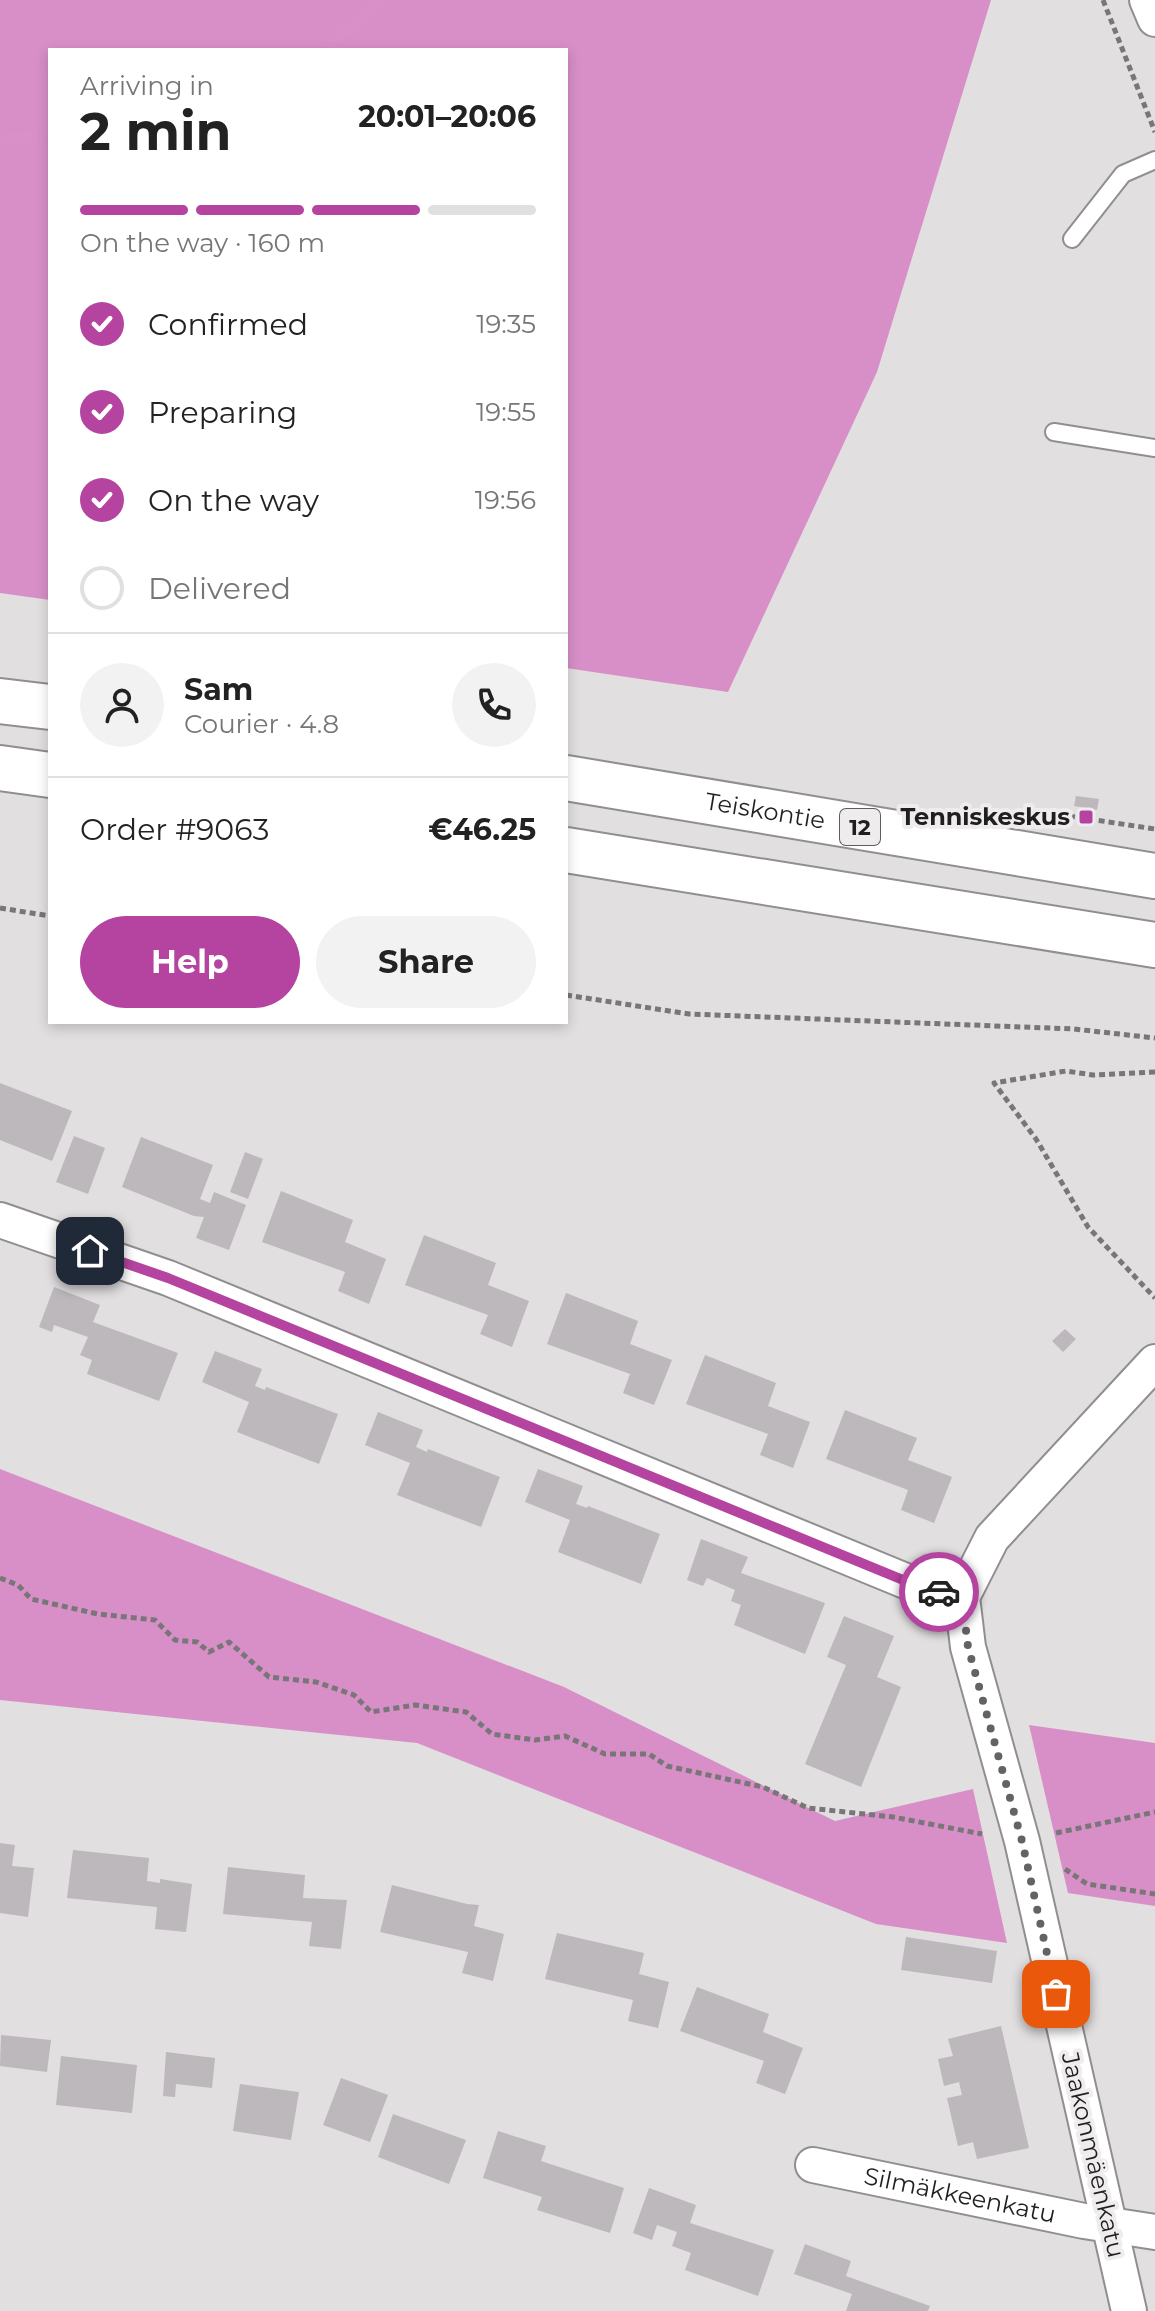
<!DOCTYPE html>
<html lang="en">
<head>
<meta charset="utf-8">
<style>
  :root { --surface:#fff; --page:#f2f2f2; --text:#222; --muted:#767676; --line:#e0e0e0; --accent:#b544a0 }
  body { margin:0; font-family:Montserrat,sans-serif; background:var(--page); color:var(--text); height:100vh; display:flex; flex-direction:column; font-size:30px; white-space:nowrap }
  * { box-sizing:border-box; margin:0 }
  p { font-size:26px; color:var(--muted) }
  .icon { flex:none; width:44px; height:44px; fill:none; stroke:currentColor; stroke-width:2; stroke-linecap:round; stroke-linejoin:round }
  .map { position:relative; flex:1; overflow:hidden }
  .side { position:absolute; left:48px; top:48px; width:520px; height:976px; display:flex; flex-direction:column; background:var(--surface); border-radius:0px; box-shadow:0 4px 12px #0003 }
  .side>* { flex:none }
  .pin { position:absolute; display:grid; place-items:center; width:68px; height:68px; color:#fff; margin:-34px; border-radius:16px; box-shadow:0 4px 12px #0006 }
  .courier { position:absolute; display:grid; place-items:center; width:80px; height:80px; margin:-40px; border:6px solid #b544a0; border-radius:50%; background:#fff; color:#222; box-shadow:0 2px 10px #0007 }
  .head em { font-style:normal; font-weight:700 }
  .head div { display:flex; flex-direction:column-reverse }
  .head { display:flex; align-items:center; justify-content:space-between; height:136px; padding:0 32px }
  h1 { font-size:52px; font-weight:700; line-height:60px }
  .bar { display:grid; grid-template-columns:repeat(4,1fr); gap:12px 8px; align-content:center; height:96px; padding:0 32px }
  .bar i { height:10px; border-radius:6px; background:var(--line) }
  .bar .active { background:var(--accent) }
  .bar p { grid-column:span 4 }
  .line { display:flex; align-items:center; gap:20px; padding:0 32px; border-top:2px solid var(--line) }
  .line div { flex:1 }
  .round { display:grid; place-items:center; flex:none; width:84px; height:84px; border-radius:42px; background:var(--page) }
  ol { padding:0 32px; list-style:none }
  li { display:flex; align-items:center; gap:24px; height:88px }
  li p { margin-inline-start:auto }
  li .icon { padding:8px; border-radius:50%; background:var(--accent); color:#fff; stroke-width:4 }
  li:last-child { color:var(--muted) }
  li i { width:44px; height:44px; border:4px solid var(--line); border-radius:50% }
  .button { display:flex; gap:16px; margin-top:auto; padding:16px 32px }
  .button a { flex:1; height:92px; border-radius:48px; background:var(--accent); color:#fff; font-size:32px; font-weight:700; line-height:92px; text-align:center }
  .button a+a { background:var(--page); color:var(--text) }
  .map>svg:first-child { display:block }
</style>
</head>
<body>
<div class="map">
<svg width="1155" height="2311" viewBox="0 0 1155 2311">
  <rect width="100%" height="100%" fill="#e2dfe1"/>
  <path fill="#d88fc7" d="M0,0H991L877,372L728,692L566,668V50H50V600L0,593Z
    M0,1469L564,1687L835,1821L973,1789L1007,1943L876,1924L417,1743L0,1700Z
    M1029,1725L1155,1743V1906L1068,1893Z"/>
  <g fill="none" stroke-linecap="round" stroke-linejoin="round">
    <path stroke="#d98fc8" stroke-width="12" d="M324,50L378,0
      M0,140L50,135"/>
  </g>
  <path fill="#bcb8bb" d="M1076,796L1099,799L1097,810L1074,806Z
    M0,1083L72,1111L52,1161L0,1140Z
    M74,1136L105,1148L88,1194L56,1182Z
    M141,1137L213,1165L200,1199L210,1203L214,1192L246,1205L229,1250L196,1238L204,1217L194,1216L122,1187Z
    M245,1152L263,1159L248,1199L230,1192Z
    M281,1191L353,1220L345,1242L386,1259L369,1304L338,1291L345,1272L262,1242Z
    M424,1235L496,1263L488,1285L529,1301L512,1347L480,1334L488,1315L405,1285Z
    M54,1287L100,1305L93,1322L178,1353L159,1401L87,1374L92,1360L80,1355L88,1337L54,1325L52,1332L39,1327Z
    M566,1293L638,1321L630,1344L672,1360L654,1405L623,1393L630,1374L547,1344Z
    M1065,1329L1076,1339L1063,1352L1052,1341Z
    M215,1351L262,1369L255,1386L265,1390L266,1387L338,1414L319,1464L237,1432L249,1402L202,1382Z
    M705,1355L776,1383L768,1406L810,1422L793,1468L760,1455L768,1434L686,1404Z
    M845,1410L917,1438L908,1460L952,1477L934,1523L901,1510L908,1490L826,1459Z
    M378,1412L423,1430L416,1447L427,1452L428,1449L500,1477L481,1527L397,1495L410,1463L365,1445Z
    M538,1469L583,1486L576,1504L587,1508L588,1506L660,1534L641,1584L558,1552L570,1520L525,1502Z
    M701,1539L748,1557L741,1573L825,1603L805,1654L734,1625L741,1605L731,1601L735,1590L707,1578L703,1586L687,1580Z
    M844,1616L894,1636L877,1677L901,1687L861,1787L805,1764L846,1665L827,1657Z
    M0,1843L15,1845L12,1866L34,1868L28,1917L0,1913Z
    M73,1850L149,1858L147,1881L160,1883V1879L192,1884L186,1932L155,1929L157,1907L67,1898Z
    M228,1867L305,1875L303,1898L347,1900L341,1949L309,1946L312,1922L223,1914Z
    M392,1885L467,1904L479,1905L474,1926L504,1934L493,1981L462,1973L468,1952L380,1932Z
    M557,1933L644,1953L639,1974L669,1982L658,2028L628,2021L633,2000L545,1979Z
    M906,1937L997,1951L992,1983L901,1970Z
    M697,1987L769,2014L763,2032L803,2048L785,2094L756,2083L764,2061L680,2031Z
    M1001,2026L1029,2148L977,2159L973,2142L958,2146L947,2098L962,2095L959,2082L944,2086L938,2059L953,2056L948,2039Z
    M1,2035L51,2040L47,2072L0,2066Z
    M166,2052L215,2058L212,2088L176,2084L175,2097L163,2096Z
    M61,2056L137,2065L132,2113L56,2105Z
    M341,2078L388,2095L370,2142L323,2125Z
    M240,2084L299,2092L291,2140L233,2131Z
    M393,2114L466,2140L449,2184L378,2157Z
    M498,2131L546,2146L541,2161L624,2188L610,2233L537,2210L542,2197L483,2178Z
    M649,2188L696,2205L690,2223L774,2250L758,2296L685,2270L691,2253L672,2246L677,2232L657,2225L652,2240L633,2233Z
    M805,2244L851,2261L846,2276L930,2306L928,2311H846L852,2294L794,2274Z"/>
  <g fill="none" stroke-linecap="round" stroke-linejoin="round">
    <g stroke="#918e90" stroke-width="20">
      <path id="service" d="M1072,239L1123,174L1155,160
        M1054,432L1155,448"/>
    </g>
    <g stroke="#918e90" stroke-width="38">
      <g id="minor">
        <path d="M1147,0L1155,19"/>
        <path d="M0,1220L168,1278L925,1589L962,1597"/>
        <path id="s1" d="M813,2165L1084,2221L1155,2232"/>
        <path d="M1129,2311L1022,1841L968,1647L962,1597L992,1538L1155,1362"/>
      </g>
    </g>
    <g stroke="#918e90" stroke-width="48">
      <g id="trunk">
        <path d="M0,701L50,707"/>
        <path d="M0,768L50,775"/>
        <path id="s2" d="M566,778L1155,876"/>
        <path d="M566,850L1155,945"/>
      </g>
    </g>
    <path stroke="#787678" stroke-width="5" stroke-dasharray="6 4" stroke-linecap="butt" d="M1103,0L1155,132
      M1069,816L1155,829
      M0,908L50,916
      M566,995L689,1014L1074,1029L1155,1038
      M1155,1072L1093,1075L1066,1071L994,1083L1036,1139L1088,1227L1155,1298
      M0,1578L18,1585L31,1599L98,1614L155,1620L175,1640L197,1642L209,1652L229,1642L269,1677L316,1682L354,1695L371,1712L415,1705L466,1712L492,1734L535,1740L565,1736L605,1754H649L667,1766L763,1787L808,1808L893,1817L982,1834
      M1056,1833L1155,1812
      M1065,1869L1087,1884L1155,1894"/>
    <use href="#service" stroke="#fff" stroke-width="16"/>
    <use href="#minor" stroke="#fff" stroke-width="34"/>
    <use href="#trunk" stroke="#fff" stroke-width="44"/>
  </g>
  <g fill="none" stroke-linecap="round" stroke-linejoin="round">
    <path stroke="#646264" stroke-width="8" stroke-dasharray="0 14.4" d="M939,1592L962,1597L968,1647L1022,1841L1056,1994"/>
    <path stroke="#b544a0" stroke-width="10" d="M90,1251L168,1278L925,1589L939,1592"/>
  </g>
  <rect fill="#b544a0" stroke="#efecee" stroke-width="3" x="1078" y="809" width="16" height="16" rx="4"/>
  <g text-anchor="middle" stroke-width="8" stroke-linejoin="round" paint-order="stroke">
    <rect fill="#efecee" stroke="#5e5c5e" stroke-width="2" x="840" y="809" width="40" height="36" rx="6"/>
    <g font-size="22" font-weight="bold" fill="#201f20">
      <text x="860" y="835">12</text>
    </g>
    <g font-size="24" fill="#201f20" stroke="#efecee">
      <text dy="8" stroke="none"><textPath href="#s2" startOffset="202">Teiskontie</textPath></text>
      <text transform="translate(1093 2155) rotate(77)" y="8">Jaakonmäenkatu</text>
      <text dy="8" stroke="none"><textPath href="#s1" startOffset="150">Silmäkkeenkatu</textPath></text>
    </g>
    <g font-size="24" font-weight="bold" fill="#201f20" stroke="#efecee" text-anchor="end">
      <text x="1070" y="825">Tenniskeskus</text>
    </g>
  </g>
</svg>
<div class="pin" style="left:1056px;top:1994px;background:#ea580c"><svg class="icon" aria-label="bag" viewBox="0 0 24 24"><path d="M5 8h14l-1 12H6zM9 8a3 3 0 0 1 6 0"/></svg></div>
<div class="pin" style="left:90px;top:1251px;background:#1f2937"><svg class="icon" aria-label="home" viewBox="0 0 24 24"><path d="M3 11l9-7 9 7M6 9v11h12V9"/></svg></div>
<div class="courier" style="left:939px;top:1592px"><svg class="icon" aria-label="car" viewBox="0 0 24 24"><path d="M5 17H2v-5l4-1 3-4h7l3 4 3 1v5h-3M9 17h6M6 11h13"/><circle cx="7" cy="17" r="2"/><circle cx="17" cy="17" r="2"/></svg></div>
<section class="side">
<div class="head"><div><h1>2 min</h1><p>Arriving in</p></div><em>20:01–20:06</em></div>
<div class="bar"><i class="active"></i><i class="active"></i><i class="active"></i><i></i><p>On the way · 160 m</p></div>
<ol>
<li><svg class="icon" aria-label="check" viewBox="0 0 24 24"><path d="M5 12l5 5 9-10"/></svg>Confirmed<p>19:35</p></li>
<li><svg class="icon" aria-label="check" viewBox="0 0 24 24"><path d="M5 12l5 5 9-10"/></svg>Preparing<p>19:55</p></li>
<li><svg class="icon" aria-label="check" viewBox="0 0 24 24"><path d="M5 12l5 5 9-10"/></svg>On the way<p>19:56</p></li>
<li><i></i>Delivered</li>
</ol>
<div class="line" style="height:144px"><a class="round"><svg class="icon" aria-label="person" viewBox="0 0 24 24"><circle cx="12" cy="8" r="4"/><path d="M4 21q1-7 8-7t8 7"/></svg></a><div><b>Sam</b><p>Courier · 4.8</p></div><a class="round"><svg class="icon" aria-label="phone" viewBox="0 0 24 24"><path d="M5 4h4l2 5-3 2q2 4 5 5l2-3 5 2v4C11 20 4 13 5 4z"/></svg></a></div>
<div class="line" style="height:104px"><div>Order #9063</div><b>€46.25</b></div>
<div class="button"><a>Help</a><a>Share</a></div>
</section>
</div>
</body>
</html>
